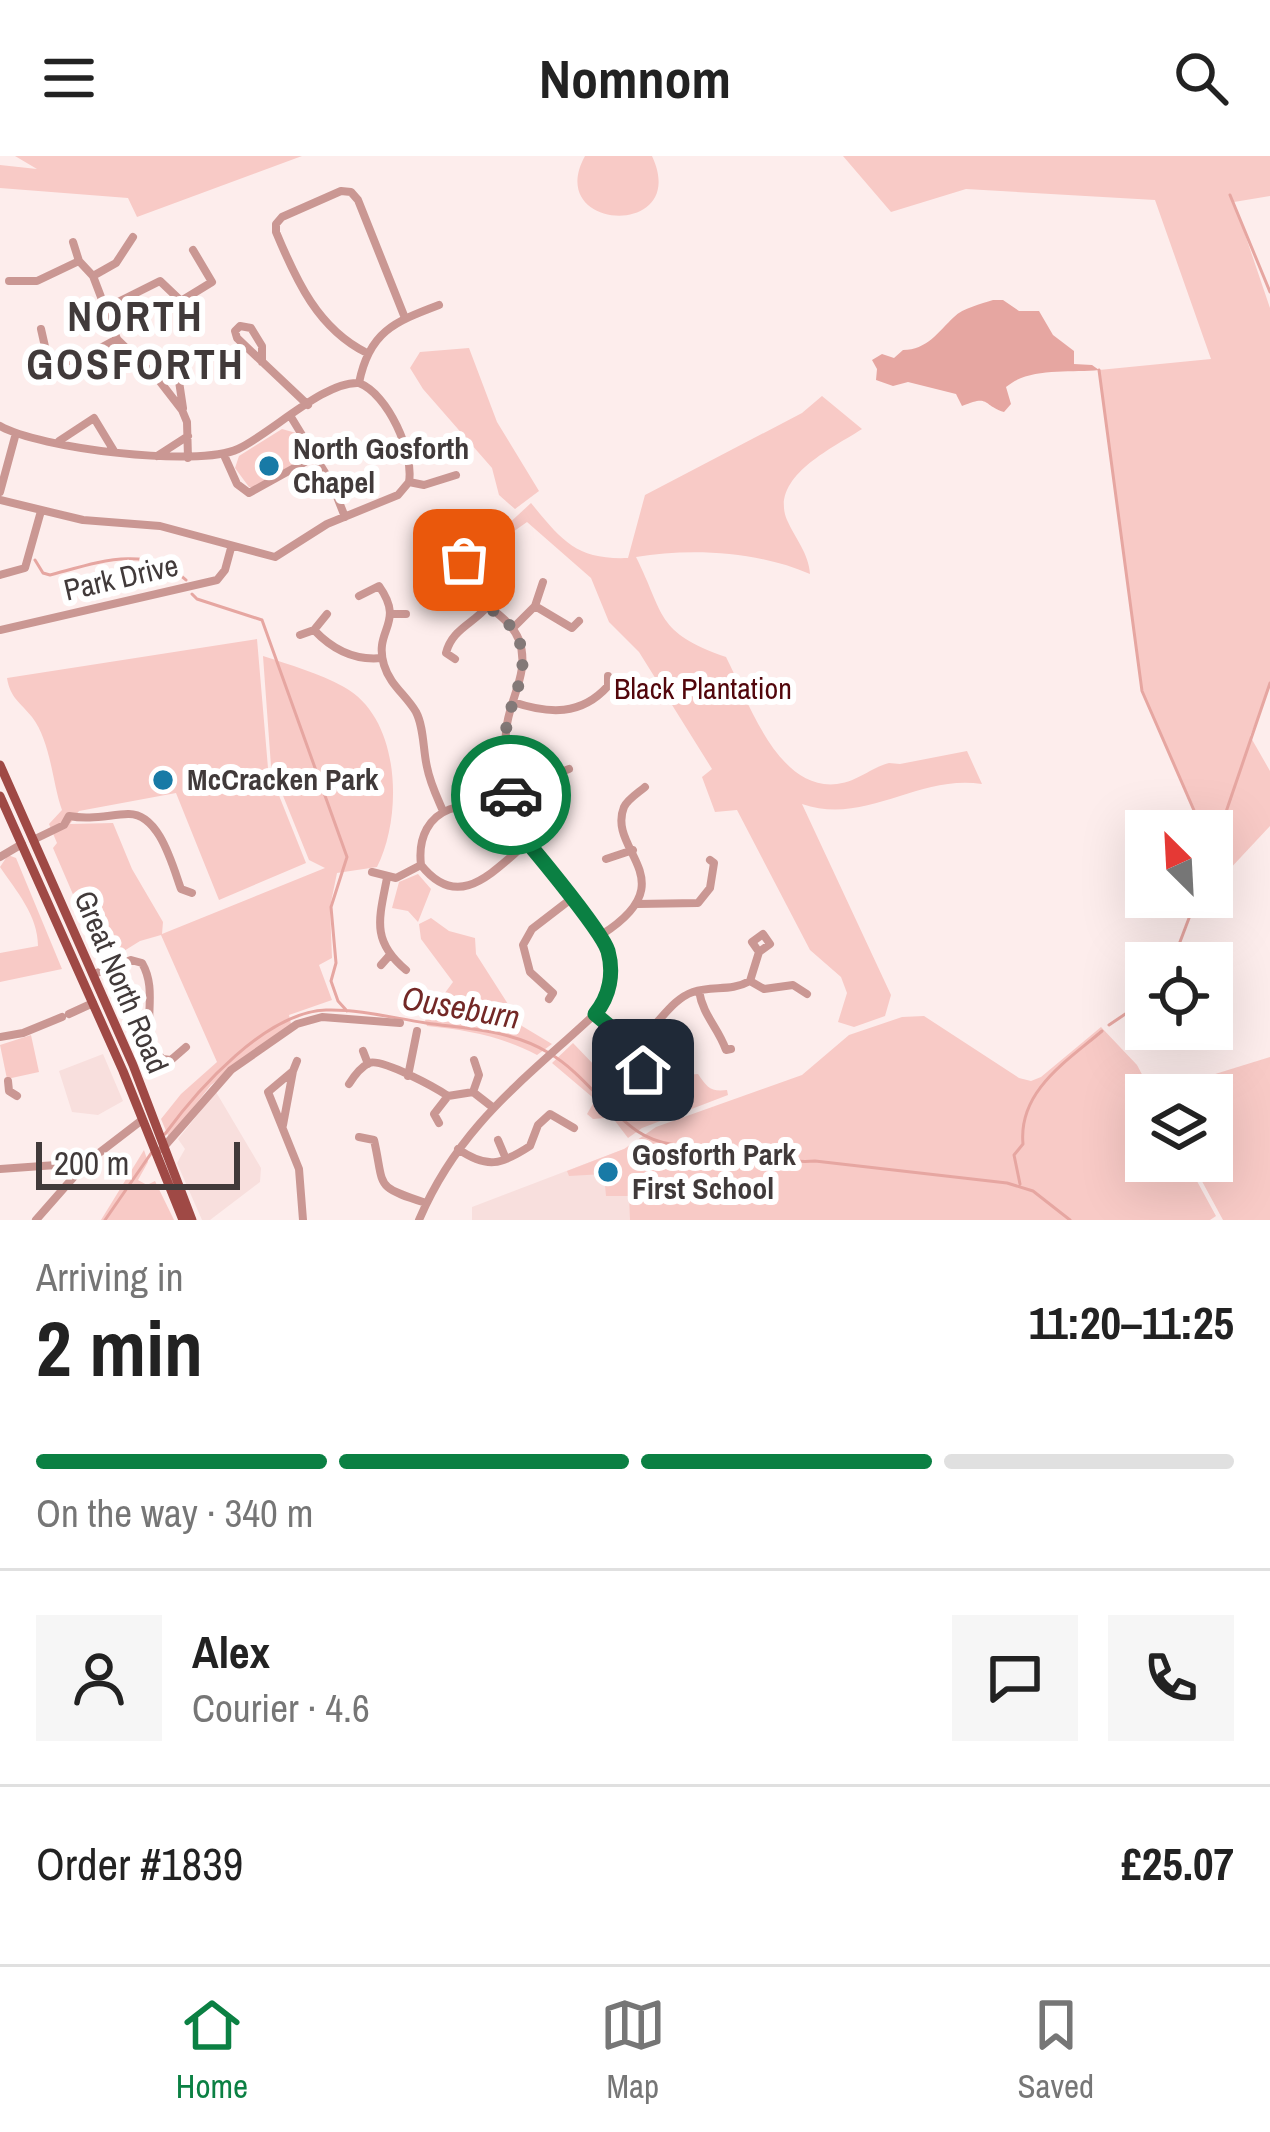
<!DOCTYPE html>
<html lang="en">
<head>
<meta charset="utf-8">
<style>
  :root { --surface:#fff; --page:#f6f6f6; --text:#222; --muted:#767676; --line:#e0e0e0; --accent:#0b8043 }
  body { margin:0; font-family:"Archivo Narrow",sans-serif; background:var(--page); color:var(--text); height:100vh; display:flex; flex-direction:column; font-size:45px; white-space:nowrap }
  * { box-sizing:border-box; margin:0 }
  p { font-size:39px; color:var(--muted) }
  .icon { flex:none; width:66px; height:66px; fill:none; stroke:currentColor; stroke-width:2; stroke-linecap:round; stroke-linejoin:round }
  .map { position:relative; height:1064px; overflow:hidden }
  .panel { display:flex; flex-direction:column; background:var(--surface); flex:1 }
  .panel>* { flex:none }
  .needle { width:78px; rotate:336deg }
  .buttons { position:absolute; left:1125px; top:654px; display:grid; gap:24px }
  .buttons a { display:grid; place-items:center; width:108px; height:108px; border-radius:0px; background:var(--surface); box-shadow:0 12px 48px #0002; font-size:60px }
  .scale { position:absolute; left:36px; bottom:30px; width:204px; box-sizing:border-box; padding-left:12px; border:6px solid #413a3a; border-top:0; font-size:33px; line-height:42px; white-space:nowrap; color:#413a3a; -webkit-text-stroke:9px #fff; paint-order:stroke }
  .pin { position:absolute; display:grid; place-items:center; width:102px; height:102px; color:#fff; margin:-51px; border-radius:24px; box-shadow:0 6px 18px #0006 }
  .courier { position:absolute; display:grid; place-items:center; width:120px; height:120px; margin:-60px; border:9px solid #0b8043; border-radius:50%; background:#fff; color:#222; box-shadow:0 3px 15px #0007 }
  .overview em { font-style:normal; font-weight:700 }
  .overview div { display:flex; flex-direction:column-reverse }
  .overview { display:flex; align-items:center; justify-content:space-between; height:204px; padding:0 36px }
  h1 { font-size:78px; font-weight:700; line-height:90px }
  .bar { display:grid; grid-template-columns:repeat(4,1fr); gap:18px 12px; align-content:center; height:144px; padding:0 36px }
  .bar i { height:15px; border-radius:9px; background:var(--line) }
  .bar .current { background:var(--accent) }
  .bar p { grid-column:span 4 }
  .line { display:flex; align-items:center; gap:30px; padding:0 36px; border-top:3px solid var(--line) }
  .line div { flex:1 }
  .round { display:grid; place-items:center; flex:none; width:126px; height:126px; border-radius:0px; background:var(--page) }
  header { display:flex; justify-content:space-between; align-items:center; height:156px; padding:0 36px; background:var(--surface); font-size:54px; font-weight:700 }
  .tab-bar { display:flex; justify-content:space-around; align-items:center; height:168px; border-top:3px solid var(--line); background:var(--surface); font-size:33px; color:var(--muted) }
  .tab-bar a { display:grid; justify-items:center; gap:6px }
  .tab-bar .current { color:var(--accent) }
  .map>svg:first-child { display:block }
</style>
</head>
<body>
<header><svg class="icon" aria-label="menu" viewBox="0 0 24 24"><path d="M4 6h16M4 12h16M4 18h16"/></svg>Nomnom<svg class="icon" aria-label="search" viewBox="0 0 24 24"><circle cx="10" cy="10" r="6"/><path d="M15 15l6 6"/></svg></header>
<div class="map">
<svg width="1270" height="1064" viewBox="0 0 1270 1064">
  <rect width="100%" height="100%" fill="#fdedec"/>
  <path fill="#f8dfdd" d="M103,898L123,945L98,959L72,956L59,915Z
    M216,936L261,1012L260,1026L210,1064H202L177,1007L185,993L178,983Z
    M624,993L706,1064H472V1051Z"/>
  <path fill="#f8cac6" d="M15,0H302L137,61L128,42L0,32V9L37,13Z
    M585,0H652C691,83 543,76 585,0Z
    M843,0H1270V40L1234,46L1270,152V531L1250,580L1270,615V670L1212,732V675H1203L1142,535L1099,214L1211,203L1155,44L966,33L891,56Z
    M469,192L497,266L539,335L515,353L499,339L492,312L423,233L410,212L420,196Z
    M822,240L862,273C833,292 769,321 787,364C795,382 809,398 810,418C758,395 690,392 636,401C665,459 655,476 726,501C748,544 777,635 837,628C859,625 870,612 889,607L900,608L967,595L982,628C917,618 866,670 802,648L891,839L885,860L854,871L838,866L847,837L841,821L810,794L737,654L715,656L702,621L712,613L639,496L609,466L591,422L527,366L510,378L505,371L531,347C562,385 577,404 628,402L645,339L802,257Z
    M282,273L296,277L309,299L256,332L249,331L235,312L239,300Z
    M257,483L268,612L306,707L219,744L176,637L79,655L70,668L113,667L132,713L163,766L162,778L325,712L309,704L271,610L263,500C290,509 319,517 344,531C401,562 403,660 377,711L337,717L330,751L332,802L319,809L332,844L289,859L291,868L211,929L169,982L161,963L181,938L217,906L161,779L140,785L103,808L53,692L57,687L49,668L62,654C52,626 51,586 32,561C21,547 10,542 7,522Z
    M8,699L16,702L62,813L0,826V797L38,790C38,759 16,735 0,711Z
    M418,718L431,733L418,766L408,755L392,752L399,726Z
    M431,762L449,775L475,782L476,798L522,870L552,888L537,899C501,880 467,874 427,870L425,864L453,826L421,783L419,768Z
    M924,860L1019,922L1031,925L1041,921L1101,871L1137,909L1153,939H1146V1005H1186L1216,1060L1210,1064H630L629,1040H606L604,1018L569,1020L567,1015L624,993L656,971L802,919L849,879L902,861Z
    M31,879L39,916L7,923L0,889Z
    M573,887L643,960L682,948L684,943L679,925L684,919L698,918C707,931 710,936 727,934L728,939L642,972L628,982L606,953L605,962L593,963L587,958L594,946L604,951L552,907Z
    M1270,901V1064H1223L1191,1005H1212V939H1158L1157,936Z
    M144,994L148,1006L138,1024L147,1029L155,1025L174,1064H101Z"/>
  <path fill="#e6a6a1" d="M993,144H1003L1019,155H1039L1053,179L1074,195V208L1092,209L1099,214C1070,217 1029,211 1006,231L1011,248L1004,256C982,249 990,238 962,250L956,238L908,226L893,230L876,224L877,213L872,204L882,198L894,202L903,194C927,194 938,176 954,161C963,152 981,148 993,144Z"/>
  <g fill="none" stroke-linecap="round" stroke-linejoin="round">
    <path stroke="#e6a6a1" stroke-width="3" d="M1230,39L1270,136
      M1099,214L1142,535L1203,675
      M35,404L43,417L50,419C96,407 146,387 186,424
      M192,438L197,443L262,464L347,701L331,751L336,807L331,825L338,845L347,855
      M1212,697L1270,527
      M1172,807L1197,741
      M1109,869L1146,844
      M165,978C198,933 266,856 326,854C360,853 393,862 426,867C467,873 512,874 549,897C583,917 605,953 637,975C668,996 709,989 744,995C769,1001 789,1007 815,1005L1007,1027L1033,1035L1070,1064
      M1020,1028L1014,999L1023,988C1018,935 1067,905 1102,875
      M105,1064L152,996"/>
    <path stroke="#ca9793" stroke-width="8" d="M73,86L79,105L93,120L117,183L158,223L182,254L187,266L188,302
      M93,120L116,107L133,81
      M9,125H37L79,105
      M106,152L160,125L181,145L212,126L193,94
      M41,173L46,195L64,206L82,202L117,183
      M367,197C318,173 296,124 276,76V68L282,61L341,35L351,36L358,44L405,162
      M262,206V190L251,172L240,170L235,175L237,182L308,249
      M158,223L172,211L177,212L183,252
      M359,227C369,176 394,166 439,149
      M359,227C388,238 414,297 409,326
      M291,261L332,328L345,361
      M0,270C38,292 197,312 238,293C272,277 324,225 359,227
      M59,285L94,262L114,295
      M224,299L237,328L249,337L314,301
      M157,300L188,280
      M409,326L424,329L456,319
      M0,336L16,277
      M0,344L83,364L160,370L275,401L327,368L398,339L409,326
      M479,397L468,416V429C481,450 510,460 519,484C531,517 508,544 506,576C503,607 521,631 502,659
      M437,404L451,401L471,408
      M0,419L25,412L41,355
      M359,440L379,430C406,468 373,473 384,509C390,529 406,539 416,556C424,571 423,594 427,611C430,627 437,641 443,655
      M535,450L572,472L579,465
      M392,458H406
      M513,472L535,450L543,426
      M0,474L217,424L225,414L231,392
      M314,474C332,493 354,505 382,502
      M300,479L314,474L327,458
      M455,503L446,497C452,473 473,468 488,450
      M513,546C549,558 581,560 608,530V520
      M511,619H553L569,613
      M33,684L64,669L69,660C90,664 108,659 128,658C159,657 172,708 181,733L192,737
      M0,701L22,688
      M606,703L633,694
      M372,716L396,722L421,709
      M387,722C379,763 371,785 406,814
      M637,748L698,747L710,732L714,707L710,704
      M601,779C688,724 606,695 624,651C628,643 638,637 645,631
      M381,809L389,800
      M94,818L131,804L142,807C161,840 136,874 162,903L171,904L186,891
      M750,825L764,833L793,829L807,838
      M699,835C703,860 718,871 726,894L731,893
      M549,843L553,837L530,816L523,789L532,773L571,743
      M69,858L93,847
      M595,858L621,879L642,881C659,868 672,843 693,836C713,829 730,836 750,825L759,796L752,786L763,778L770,788L759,796
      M0,881L23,877L62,861
      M633,883L637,903L648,917
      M363,895L368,908
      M297,905L293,915L268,936L299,1013L303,1064
      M408,920L417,875
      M8,925L9,935L17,940
      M349,928C354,920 361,911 369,907C382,902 436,932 448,940L473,936L491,950
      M473,936L479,919L474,904
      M439,967L434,958L448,940
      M283,969L293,915
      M359,981L374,984C385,1032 373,1030 426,1047
      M498,984L506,1003
      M162,993L231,914L297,868L322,861L400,867
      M458,993C487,1013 501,1009 530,990L538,969L550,958L574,972
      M0,1013L84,1007
      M36,1064L86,1007L142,964
      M419,1064C459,970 523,925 595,858C614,834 615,806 601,779L513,669C473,633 414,650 421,709C459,757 493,715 527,687"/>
    <path stroke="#9f4945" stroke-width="9" d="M0,609L133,909L192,1064
      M0,640L123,915L183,1064"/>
  </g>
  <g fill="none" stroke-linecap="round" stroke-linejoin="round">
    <path stroke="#837978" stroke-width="12" stroke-dasharray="0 21.6" d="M464,404L471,408C457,445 505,452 518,482C532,515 510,542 506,574C503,596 513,617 511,639"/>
    <path stroke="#0b8043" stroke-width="15" d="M511,639L502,659C520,675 602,775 608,795C614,817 610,840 595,858L620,879L632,883L643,914"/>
  </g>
  <g fill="#187aa6" stroke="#fff" stroke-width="4.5">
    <circle cx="269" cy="310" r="12"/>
    <circle cx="163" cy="624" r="12"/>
    <circle cx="608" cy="1016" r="12"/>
  </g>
  <g text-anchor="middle" stroke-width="12" stroke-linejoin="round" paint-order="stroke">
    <g font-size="30" font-weight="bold" fill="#413a3a" stroke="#fff" text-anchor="start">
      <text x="293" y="303">North Gosforth<tspan x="293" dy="34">Chapel</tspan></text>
      <text x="187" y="634">McCracken Park</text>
      <text x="632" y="1009">Gosforth Park<tspan x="632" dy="34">First School</tspan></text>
    </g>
    <g font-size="30" fill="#413a3a" stroke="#fff">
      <text transform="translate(121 422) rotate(-13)" y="10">Park Drive</text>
      <text transform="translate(121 826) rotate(67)" y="10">Great North Road</text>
    </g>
    <g font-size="30" fill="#52060b" stroke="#fff">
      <text x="703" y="543">Black Plantation</text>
    </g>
    <g font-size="33" font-style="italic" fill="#732826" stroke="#fff">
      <text transform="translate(461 851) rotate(10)" y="12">Ouseburn</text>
    </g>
    <g font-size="42" font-weight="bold" letter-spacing="3" fill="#413a3a" stroke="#fff">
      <text x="136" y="175">NORTH<tspan x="136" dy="48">GOSFORTH</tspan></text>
    </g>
  </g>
</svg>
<div class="buttons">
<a><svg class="needle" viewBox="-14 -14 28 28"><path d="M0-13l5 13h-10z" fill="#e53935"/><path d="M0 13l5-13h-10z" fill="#767676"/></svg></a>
<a><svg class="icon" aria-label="locate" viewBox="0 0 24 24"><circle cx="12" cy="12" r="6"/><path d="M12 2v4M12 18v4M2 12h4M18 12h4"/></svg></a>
<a><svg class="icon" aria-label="layers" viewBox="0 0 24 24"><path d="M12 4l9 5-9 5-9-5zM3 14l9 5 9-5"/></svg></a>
</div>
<div class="scale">200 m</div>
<div class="pin" style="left:464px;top:404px;background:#ea580c"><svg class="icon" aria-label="bag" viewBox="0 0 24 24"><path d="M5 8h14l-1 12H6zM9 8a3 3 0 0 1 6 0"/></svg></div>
<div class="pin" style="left:643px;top:914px;background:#1f2937"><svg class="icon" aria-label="home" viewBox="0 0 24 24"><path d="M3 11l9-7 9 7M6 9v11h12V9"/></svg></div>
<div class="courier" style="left:511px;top:639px"><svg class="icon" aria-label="car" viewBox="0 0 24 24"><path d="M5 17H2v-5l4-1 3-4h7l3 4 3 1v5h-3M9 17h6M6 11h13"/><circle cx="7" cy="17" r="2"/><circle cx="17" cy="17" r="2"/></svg></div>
</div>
<section class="panel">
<div class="overview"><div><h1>2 min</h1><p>Arriving in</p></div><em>11:20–11:25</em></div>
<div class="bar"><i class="current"></i><i class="current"></i><i class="current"></i><i></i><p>On the way · 340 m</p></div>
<div class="line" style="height:216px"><a class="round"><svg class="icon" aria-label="person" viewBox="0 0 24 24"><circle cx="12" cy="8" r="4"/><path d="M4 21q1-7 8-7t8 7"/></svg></a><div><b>Alex</b><p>Courier · 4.6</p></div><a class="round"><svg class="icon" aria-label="chat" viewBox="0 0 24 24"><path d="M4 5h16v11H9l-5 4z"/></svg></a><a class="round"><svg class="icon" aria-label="phone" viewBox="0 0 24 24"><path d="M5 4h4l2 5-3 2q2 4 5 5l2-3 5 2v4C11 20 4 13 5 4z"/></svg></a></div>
<div class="line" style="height:156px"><div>Order #1839</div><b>£25.07</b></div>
</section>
<nav class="tab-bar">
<a class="current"><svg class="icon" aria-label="home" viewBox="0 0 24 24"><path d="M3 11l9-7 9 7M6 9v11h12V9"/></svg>Home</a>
<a><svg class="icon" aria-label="map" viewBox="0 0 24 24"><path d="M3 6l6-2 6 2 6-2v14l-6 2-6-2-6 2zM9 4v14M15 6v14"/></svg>Map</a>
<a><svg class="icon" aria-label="saved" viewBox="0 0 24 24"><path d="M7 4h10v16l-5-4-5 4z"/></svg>Saved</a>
</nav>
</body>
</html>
